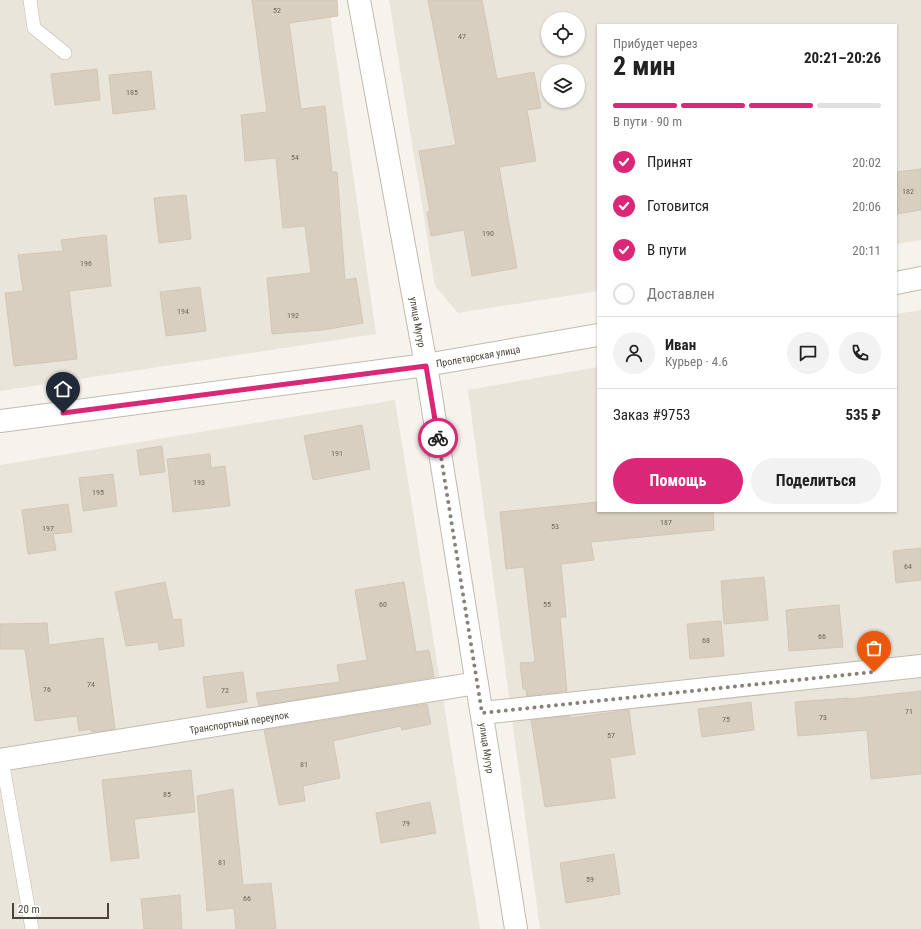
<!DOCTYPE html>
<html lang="ru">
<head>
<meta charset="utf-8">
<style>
  :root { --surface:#fff; --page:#f2f2f2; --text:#222; --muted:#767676; --line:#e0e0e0; --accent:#db2777 }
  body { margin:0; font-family:"Roboto Condensed",sans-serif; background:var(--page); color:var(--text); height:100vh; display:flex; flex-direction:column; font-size:15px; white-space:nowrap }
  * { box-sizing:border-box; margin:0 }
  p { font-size:13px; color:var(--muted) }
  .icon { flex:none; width:22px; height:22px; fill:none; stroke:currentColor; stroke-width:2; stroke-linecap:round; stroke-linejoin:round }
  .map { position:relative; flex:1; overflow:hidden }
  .side { position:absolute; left:597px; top:24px; width:300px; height:488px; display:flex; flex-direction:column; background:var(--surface); border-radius:0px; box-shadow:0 1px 3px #0004 }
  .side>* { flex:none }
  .fabs { position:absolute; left:541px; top:12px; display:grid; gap:8px }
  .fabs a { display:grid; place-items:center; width:44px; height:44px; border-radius:50%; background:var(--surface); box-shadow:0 1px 3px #0004; font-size:20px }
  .scale { position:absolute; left:12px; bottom:10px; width:97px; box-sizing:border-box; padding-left:4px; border:2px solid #4b4439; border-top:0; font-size:11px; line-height:14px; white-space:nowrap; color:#4b4439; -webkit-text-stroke:3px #fff; paint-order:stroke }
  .pin { position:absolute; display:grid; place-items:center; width:34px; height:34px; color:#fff; margin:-41px -17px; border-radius:50% 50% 50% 0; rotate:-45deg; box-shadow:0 0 4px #0007 }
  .pin .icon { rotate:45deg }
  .courier { position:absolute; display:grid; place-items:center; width:40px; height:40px; margin:-20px; border:3px solid #db2777; border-radius:50%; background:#fff; color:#222; box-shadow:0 1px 5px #0007 }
  .overview em { font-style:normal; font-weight:700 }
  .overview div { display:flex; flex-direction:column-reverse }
  .overview { display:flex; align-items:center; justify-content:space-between; height:68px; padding:0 16px }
  h1 { font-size:26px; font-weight:700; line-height:30px }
  .bar { display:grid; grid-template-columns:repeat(4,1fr); gap:6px 4px; align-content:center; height:48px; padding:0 16px }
  .bar i { height:5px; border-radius:3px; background:var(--line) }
  .bar .on { background:var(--accent) }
  .bar p { grid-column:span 4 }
  .line { display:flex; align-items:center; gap:10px; padding:0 16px; border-top:1px solid var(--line) }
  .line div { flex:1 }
  .round { display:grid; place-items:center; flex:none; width:42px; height:42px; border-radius:21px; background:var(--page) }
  ol { padding:0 16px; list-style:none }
  li { display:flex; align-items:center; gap:12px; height:44px }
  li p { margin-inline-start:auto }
  li .icon { padding:4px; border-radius:50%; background:var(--accent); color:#fff; stroke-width:4 }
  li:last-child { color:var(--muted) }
  li i { width:22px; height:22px; border:2px solid var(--line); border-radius:50% }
  .cta { display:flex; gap:8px; margin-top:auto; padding:8px 16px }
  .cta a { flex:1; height:46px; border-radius:24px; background:var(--accent); color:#fff; font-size:16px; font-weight:700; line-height:46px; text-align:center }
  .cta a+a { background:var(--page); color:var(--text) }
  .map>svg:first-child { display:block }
</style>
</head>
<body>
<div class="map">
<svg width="921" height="929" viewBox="0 0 921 929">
  <rect width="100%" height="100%" fill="#f6f3ec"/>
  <path fill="#eae5da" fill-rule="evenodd" d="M0,0H328L376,334L0,391Z
    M389,0H921V240L896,244V25H598V291L458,313L435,286ZM548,19H578V49H548ZM548,71H578V101H548Z
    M921,310V929H540L468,390L598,367V511H896V314Z
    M395,400L480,929H0V465Z"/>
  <path fill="#d8cfc1" stroke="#d3c7b4" d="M252,0H337L338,16L289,23L301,109L325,106L332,172H337L345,280L356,278L363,323L323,330L272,334L267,278L311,273L305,226L283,228L276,158L245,161L241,115L267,112Z
    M428,0H482L497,79L534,72L541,108L527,110L536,161L499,167L517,268L472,276L464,230L431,236L427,212L430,211L419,151L456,145Z
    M97,69L100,100L55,105L51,74Z
    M151,71L155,109L113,114L109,75Z
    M921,169V210L896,214V172Z
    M186,195L191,239L159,243L154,198Z
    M106,235L111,286L69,291L77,359L14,366L5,293L23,291L18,255L63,251L61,240Z
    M200,287L206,331L166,336L160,292Z
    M362,425L370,469L313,480L304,436Z
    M162,446L165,472L140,475L137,450Z
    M210,454L211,468L225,466L230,506L173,512L167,459Z
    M113,474L117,506L83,511L79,478Z
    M598,502V511H713L714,530L591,542L594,560L561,564L566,617H560L567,691L527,696L526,689H523L520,663L535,662L524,567L506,569L500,512Z
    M68,504L72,532L53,534L56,550L28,554L22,510Z
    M921,548V580L896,583L893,551Z
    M764,577L768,620L724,624L721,581Z
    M165,582L173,620L181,619L184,646L159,650L158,642L126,646L115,592Z
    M404,582L416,652L429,650L434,677L259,706L256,693L340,682L337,665L367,660L355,590Z
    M839,605L843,647L789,651L786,610Z
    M721,621L724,656L690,659L687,624Z
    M47,623L49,645L103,638L115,729L91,732V729L79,731L77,716L35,721L25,649H0V624Z
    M243,672L247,702L207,708L203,677Z
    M921,691V774L871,779L867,730L798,736L795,702L848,698L849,699Z
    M751,702L754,730L702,737L698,709Z
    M427,704L431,724L402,730L401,726L333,741L340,778L303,786L305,801L279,805L264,730Z
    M629,710L635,754L610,758L615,798L545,807L531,720L570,716V718Z
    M191,770L195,812L134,819L139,858L111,861L102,780Z
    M233,789L243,885L271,883L276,929H236L234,908L207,911L197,796Z
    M430,802L436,833L381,843L376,813Z
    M614,854L620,894L566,903L560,863Z
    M180,895L182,929H144L141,899Z"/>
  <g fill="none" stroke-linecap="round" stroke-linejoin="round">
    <g stroke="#c2bbae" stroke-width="14">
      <path id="service" d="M30,0L34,28L65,53
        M2,760L32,929"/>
    </g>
    <g stroke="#c2bbae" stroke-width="24">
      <path id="minor" d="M359,0L426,365L516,929
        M896,283L921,278
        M0,421L426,365L598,335
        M482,713L921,666
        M0,760L477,683"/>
    </g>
    <use href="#service" stroke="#fff" stroke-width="13"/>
    <use href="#minor" stroke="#fff" stroke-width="22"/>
  </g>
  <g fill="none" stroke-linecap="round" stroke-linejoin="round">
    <path stroke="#878178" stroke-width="4" stroke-dasharray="0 7.2" d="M438,438L482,713L874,672"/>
    <path stroke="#db2777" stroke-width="5" d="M63,413L426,366L438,438"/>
  </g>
  <g text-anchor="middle" stroke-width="3" stroke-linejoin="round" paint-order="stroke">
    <g font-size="8" fill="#6e675b">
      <text x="277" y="13">52</text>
      <text x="462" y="39">47</text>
      <text x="132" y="95">185</text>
      <text x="295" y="160">54</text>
      <text x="908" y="194">182</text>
      <text x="488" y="236">190</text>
      <text x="86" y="266">196</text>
      <text x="183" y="314">194</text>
      <text x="293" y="318">192</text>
      <text x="337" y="456">191</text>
      <text x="199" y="485">193</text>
      <text x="98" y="495">195</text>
      <text x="666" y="525">187</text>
      <text x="555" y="529">53</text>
      <text x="48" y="531">197</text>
      <text x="908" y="569">64</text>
      <text x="383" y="607">60</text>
      <text x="547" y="607">55</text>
      <text x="822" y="639">66</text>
      <text x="706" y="643">68</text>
      <text x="91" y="687">74</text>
      <text x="47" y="692">76</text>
      <text x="225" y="693">72</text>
      <text x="909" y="714">71</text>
      <text x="823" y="720">73</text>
      <text x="726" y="722">75</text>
      <text x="611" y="738">57</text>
      <text x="304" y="767">81</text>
      <text x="167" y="797">85</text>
      <text x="406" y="826">79</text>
      <text x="222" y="865">81</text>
      <text x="590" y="882">59</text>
      <text x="247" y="901">66</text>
    </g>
    <g font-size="10" fill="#4b4439" stroke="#fff">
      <text transform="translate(418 322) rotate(80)" y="4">улица Мугур</text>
      <text transform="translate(478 356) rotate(-10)" y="4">Пролетарская улица</text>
      <text transform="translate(239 722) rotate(-9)" y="4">Транспортный переулок</text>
      <text transform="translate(487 748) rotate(81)" y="4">улица Мугур</text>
    </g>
  </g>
</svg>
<div class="fabs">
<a><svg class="icon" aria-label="locate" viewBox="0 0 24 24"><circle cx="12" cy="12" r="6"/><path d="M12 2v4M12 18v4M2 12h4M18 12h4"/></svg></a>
<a><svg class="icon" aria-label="layers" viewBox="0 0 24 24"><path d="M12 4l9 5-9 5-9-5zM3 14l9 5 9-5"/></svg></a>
</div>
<div class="scale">20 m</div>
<div class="pin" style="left:874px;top:672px;background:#ea580c"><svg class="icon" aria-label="bag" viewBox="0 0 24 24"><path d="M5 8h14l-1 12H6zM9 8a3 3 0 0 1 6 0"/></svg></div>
<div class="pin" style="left:63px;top:413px;background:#1f2937"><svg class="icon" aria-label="home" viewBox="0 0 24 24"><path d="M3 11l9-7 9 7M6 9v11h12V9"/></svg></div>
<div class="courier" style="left:438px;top:438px"><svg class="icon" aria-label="bike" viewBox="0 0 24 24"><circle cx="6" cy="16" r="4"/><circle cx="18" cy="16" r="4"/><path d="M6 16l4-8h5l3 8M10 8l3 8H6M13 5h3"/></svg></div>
<section class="side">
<div class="overview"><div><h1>2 мин</h1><p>Прибудет через</p></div><em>20:21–20:26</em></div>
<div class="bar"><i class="on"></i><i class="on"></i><i class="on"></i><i></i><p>В пути · 90 m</p></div>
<ol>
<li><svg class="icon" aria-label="check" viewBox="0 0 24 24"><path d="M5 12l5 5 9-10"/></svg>Принят<p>20:02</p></li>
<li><svg class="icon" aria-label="check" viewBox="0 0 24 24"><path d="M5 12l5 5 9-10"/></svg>Готовится<p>20:06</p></li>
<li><svg class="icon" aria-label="check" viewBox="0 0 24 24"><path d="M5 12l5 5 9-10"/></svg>В пути<p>20:11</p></li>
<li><i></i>Доставлен</li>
</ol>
<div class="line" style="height:72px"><a class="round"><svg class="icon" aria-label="person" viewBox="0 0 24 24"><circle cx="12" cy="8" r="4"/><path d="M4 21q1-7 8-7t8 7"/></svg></a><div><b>Иван</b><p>Курьер · 4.6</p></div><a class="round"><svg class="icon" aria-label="chat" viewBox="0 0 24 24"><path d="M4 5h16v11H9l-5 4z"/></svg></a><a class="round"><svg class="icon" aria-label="phone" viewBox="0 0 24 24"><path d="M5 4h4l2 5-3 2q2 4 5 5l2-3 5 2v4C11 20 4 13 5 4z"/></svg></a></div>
<div class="line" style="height:52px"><div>Заказ #9753</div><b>535 ₽</b></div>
<div class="cta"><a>Помощь</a><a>Поделиться</a></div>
</section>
</div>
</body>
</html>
